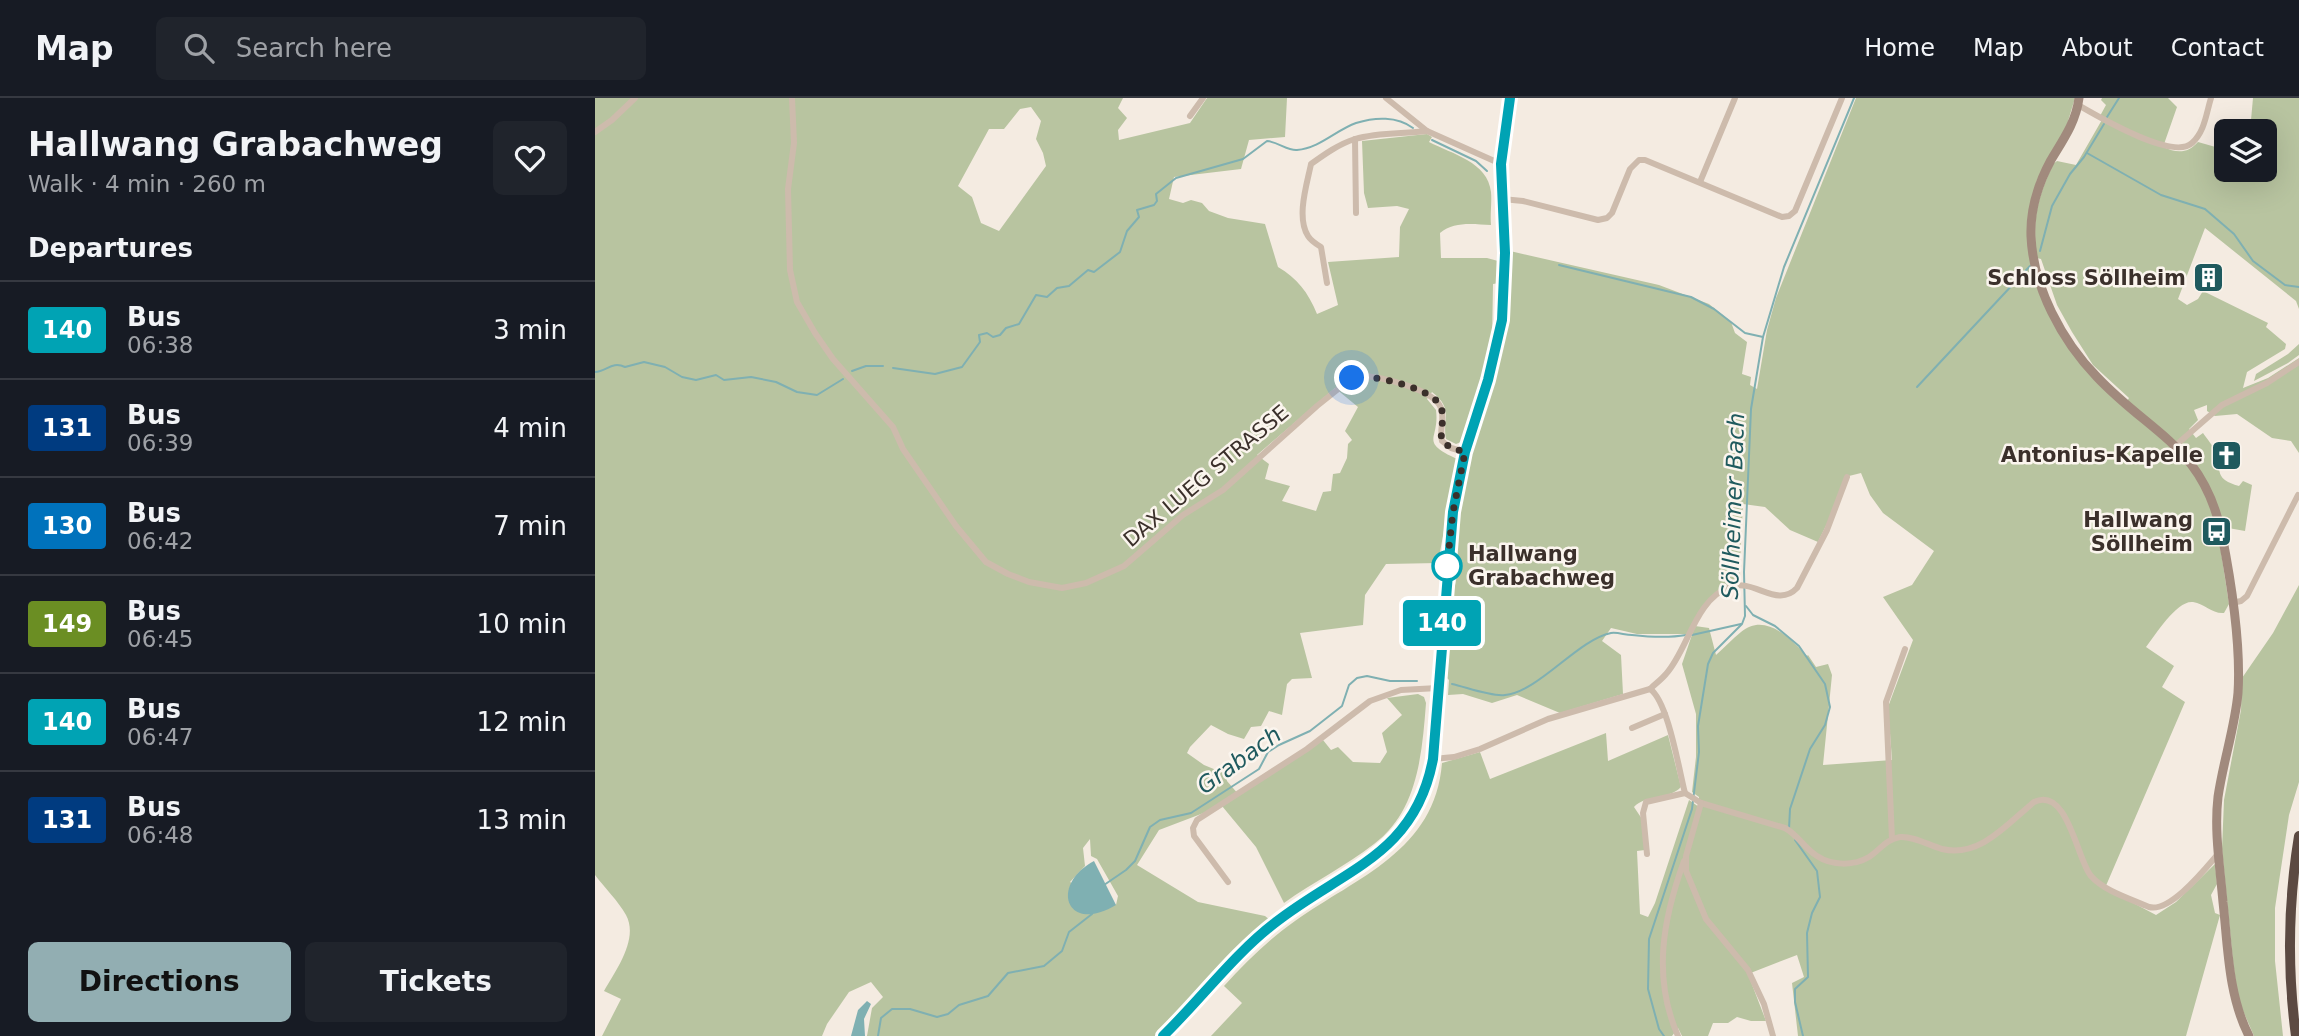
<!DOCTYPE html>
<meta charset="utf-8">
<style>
:root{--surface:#171b24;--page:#20242c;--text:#f1f3f6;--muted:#9ea1a6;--line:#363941;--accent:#92aeb2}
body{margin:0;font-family:"DejaVu Sans",sans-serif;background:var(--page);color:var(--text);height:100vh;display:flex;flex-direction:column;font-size:26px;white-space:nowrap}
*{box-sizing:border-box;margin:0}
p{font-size:23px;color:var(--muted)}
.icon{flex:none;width:38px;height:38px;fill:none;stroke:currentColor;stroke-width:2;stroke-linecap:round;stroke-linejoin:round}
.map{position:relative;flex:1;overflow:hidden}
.details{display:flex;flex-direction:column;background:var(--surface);width:595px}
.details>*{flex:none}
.badge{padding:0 14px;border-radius:5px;font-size:24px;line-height:46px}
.fabs{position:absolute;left:1619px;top:21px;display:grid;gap:14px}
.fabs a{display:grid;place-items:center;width:63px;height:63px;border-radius:10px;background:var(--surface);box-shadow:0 7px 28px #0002;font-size:35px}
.you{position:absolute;width:35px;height:35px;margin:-18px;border:5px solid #fff;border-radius:50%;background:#1a73e8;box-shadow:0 0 0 10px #1a73e833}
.map>.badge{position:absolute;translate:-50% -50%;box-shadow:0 0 0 4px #fff}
h2{padding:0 28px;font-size:26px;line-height:63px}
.round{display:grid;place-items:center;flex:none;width:74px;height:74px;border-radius:10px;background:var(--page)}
.head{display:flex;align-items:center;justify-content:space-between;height:119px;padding:0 28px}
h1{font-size:33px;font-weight:700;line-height:52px}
.action{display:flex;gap:14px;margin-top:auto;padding:14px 28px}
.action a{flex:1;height:80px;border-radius:10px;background:var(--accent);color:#111;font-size:28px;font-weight:700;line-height:80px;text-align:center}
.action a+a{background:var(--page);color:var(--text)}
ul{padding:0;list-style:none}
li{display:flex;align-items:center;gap:21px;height:98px;padding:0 28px;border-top:2px solid var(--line)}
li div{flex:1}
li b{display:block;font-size:26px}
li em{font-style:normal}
li .badge{min-width:77px;font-weight:700;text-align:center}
header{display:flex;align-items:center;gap:42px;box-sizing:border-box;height:98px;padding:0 35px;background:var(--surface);border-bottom:2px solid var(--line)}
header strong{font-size:33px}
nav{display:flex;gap:38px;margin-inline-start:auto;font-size:24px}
.search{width:490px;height:63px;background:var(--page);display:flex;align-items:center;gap:18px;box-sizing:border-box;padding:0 24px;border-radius:10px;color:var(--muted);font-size:26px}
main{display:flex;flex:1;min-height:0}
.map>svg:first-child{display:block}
.green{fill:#b8c4a0;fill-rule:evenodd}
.water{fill:#7fb0b2}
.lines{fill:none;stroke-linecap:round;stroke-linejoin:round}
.stream{stroke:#7fb0b2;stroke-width:2}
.street{stroke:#cdbbac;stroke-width:6}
.secondary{stroke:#a18a7d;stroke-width:9}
.primary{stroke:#7d675c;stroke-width:10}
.highway{stroke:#5c4a42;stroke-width:10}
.line-casing{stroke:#fff;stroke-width:16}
.line{stroke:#00a3b4;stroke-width:10}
.walk{stroke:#3b302b;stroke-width:7;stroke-dasharray:0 12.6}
.stop-dot{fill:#fff;stroke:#00a3b4;stroke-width:3.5}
.labels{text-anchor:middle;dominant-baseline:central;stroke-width:5;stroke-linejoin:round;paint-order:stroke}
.poi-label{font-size:21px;font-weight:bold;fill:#3b302b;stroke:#fbf5ee;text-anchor:end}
.street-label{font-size:21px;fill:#3b302b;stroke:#fbf5ee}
.stop-label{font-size:21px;font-weight:bold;fill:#3b302b;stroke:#fbf5ee;text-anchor:start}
.water-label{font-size:23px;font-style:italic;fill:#1f5a5e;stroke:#fbf5ee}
</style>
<header>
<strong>Map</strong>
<div class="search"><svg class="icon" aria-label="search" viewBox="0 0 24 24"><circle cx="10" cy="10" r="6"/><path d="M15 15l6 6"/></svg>Search here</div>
<nav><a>Home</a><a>Map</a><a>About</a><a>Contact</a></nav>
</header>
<main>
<section class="details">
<div class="head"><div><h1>Hallwang Grabachweg</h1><p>Walk · 4 min · 260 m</p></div><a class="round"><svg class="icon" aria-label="heart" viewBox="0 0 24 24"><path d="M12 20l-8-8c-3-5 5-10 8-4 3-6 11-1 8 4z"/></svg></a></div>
<h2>Departures</h2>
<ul>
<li><span class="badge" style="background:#00a3b4;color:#fff">140</span><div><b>Bus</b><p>06:38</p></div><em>3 min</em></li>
<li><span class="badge" style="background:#003b80;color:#fff">131</span><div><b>Bus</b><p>06:39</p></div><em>4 min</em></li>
<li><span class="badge" style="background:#0072bc;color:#fff">130</span><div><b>Bus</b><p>06:42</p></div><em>7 min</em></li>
<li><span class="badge" style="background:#6b8e23;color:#fff">149</span><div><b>Bus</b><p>06:45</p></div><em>10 min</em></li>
<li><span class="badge" style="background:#00a3b4;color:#fff">140</span><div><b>Bus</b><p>06:47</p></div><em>12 min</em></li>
<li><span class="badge" style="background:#003b80;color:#fff">131</span><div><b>Bus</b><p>06:48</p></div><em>13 min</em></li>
</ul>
<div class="action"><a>Directions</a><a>Tickets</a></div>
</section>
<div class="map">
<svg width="1704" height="938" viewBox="0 0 1704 938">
<rect width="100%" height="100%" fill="#f4ebe1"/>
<!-- green -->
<g class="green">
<path d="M0,0H528L523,10L532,20L523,32L524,42L595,25L612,0H692L690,39L654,42L646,71L579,79L574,101L588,105L596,102L607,105L614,113L633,120L670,126L683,169C702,180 713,194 722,216L743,207L733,164L804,159L805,129L814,111L802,108L773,110L769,95L767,43L832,36L837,39L834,44C857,56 893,64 896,94C897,104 895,116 896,127C878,126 859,123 845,135L846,160H892L903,163L904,185L898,186L897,244L893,262L866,344L861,346L851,341C847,320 859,311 837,294L832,301L841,312C845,342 823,343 862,361L843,465L791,466L770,497L768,527L705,535L717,580L697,581L692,586L687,617L674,613L666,628L656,629L649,641L633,636L616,627L595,649L592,655L609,667L631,676L632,683L644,697L728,642L736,652L743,649L758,664L785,665L792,654L787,635L807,617L792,600L823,596L829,599L831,605C827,656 823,713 779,746C751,768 718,784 689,805L661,749L627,708L564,732L542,767L603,804L670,818L675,822L651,843L560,938H272L277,910L288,899L276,884L254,894L232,926L227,938H7L26,901L9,893C21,872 44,841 31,817C23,803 10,790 0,777ZM436,9L446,23L441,41L448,55L451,68L404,133L386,125L377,99L363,88L394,31H409L425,11ZM740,290L763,309L750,333L757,342L753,346L752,360L745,375L738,376L736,393L728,394L721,413L687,403L695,388L670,381L674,366L662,357ZM495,741L496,758L502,761L523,798L521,807L475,784L490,768L488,750Z"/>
<path d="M1261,0H1480L1470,33L1442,82L1433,116L1453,213L1529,308L1534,300L1498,267L1477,234L1462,207L1446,161L1442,160C1437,120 1442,102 1458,66L1462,63L1481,67L1508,20L1505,18L1511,7L1506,2L1507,0H1573L1582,9L1568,49C1582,55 1592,56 1603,44L1631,52V72H1670V33H1655L1658,0H1704V211L1701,203L1610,130L1583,201L1592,207L1603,201L1608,193L1673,225L1671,229L1691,246L1690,251L1652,274L1648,290L1673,280L1704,260V355L1696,343L1677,340L1642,316L1620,318L1612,313V307L1599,312L1603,322L1594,331L1601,340L1608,335C1612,341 1618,347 1620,354C1627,374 1619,381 1644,388L1648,383L1657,387L1650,433L1622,428L1634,506L1629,515C1617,516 1610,506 1598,504C1582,502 1561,536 1551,549L1579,568L1567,589L1590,604L1510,790L1561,817L1581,804L1620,766L1622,786L1616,797L1620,815L1625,817L1591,938H1203L1197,885L1209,879L1202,857L1153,876L1171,923H1156L1142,919L1133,925H1118L1113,938H1087L1083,930L1077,938H616L647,905L629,888C651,864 673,842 700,823C762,779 840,753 847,665L885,654L895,681L1011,635L1013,663L1073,637L1086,689C1074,702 1051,696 1039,709L1047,721L1050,752L1042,753L1045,816L1053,819L1060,805L1094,702L1104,709V699L1097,694L1101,659V616L1087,566L1100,528L1114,530L1121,557C1130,549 1137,541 1146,534C1170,514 1195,540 1212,558L1213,557L1221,569L1233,566L1237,577L1228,667L1297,662L1293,609L1318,542L1288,499L1317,487L1339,453L1288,415L1275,397L1266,375L1250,379L1242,405L1223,444L1195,432L1170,409L1148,406L1144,485L1117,499L1092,536H1042L1016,530L1007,543L1026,557L1028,596L965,615L922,597L897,605L868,596L853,597L854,582L852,580L859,492L864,468L859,442L861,417L874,353L905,255L913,203L915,153L1064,187L1114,206L1136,224L1140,235L1152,244L1147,276L1156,279L1155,287L1162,291L1172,232L1181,200Z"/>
<polygon points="1704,246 1704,257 1693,265 1659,283 1661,276 1693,256"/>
<polygon points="1704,487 1704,684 1694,717 1680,810 1680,863 1688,938 1659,938 1643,901 1638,863 1627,751 1629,702 1646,612 1647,580 1678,535"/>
</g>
<!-- water -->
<g class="water">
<path d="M499,763L521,807C471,837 454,787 499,763Z"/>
<polygon points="272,903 276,906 269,921 270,938 256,938 263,912"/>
</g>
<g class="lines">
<!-- stream -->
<g class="stream">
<polyline points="1512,19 1524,0"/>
<polyline points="837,42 881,63 892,73"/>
<polyline points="1492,55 1566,97 1610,111 1639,136 1658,163 1690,187 1704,189"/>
<polyline points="1445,153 1457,108 1475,76 1489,59 1509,26"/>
<polyline points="964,167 1096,199 1119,211 1150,235 1168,239"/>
<path d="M298,270L340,276L367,269L385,244L384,237L392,235L398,239L405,237L411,230L424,226L441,197L452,199L462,190L474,188L493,172L499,174L525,154L532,133L544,119L542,112L559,107L562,103L561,96L581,80L648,61L672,43C683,44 693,53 702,52C725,50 741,32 761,25C780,19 802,18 818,30"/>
<polyline points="257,273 271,268 288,268"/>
<path d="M0,274C12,273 17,263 30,269L49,264L70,269L87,279L101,282L121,277L129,282L156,279L181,284L202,294L222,297L248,281"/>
<polyline points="1322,289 1435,168"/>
<polyline points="1151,508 1158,517 1180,528 1204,548 1230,586 1235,609 1230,627 1215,651 1195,711 1194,731"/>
<polyline points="1097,537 1146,526"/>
<path d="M857,586C871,589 896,599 910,597C945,593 982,542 1016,535C1023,534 1030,537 1037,537C1055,539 1074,540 1091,537"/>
<polyline points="1200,742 1222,773 1225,799 1217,815 1212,835 1213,879 1200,891 1200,904 1208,938"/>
<polyline points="509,787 531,772 540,763 555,729 565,722 596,715 664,671 673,654 684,647 715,633 747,608 754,587 762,580 772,578 795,583 822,583"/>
<polyline points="283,938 286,920 297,911 315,911 342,919 353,916 364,907 393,898 413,875 449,868 467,853 474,834 497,816"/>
<polyline points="1069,938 1064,931 1053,891 1054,841 1097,711 1104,654 1103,628 1113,566 1118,555 1147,526 1150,518 1149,474 1156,311 1168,239 1189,169 1259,0"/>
</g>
<!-- street -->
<g class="street">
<path d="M197,0L199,45L193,91L195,172L202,204L220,235L238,261L298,329L308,351L361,428L391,464L413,476L434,484L467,490L491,485L529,468L588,417L628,392L722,308L757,280L765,278C784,278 839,291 846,310C850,321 844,332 847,343L856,350L870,354"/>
<polyline points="791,0 832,33 906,66"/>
<path d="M1483,7C1504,19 1578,63 1597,45C1610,33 1611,16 1616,0"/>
<polyline points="595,18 608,0"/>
<polyline points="0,34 17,22 40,0"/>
<polyline points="760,41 761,115"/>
<polyline points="1105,84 1140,0"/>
<polyline points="907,101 928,103 1003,122 1012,120 1017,115 1035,71 1044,62 1050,62 1187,119 1194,118 1200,113 1247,0"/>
<path d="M732,185L726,149C721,146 716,143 713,138C701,119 712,86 716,66C730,56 744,46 760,41C783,34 808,36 832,33"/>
<polyline points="1581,347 1627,307 1672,285 1704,264"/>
<polyline points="1637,505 1646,503 1652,498 1703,397"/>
<path d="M1055,591C1060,586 1066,582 1071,576C1093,552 1100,501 1135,489C1159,480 1182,511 1202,490L1232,432L1252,379"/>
<polyline points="1037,630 1070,616"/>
<path d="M838,661L859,659L885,651L953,621L1055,591C1073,603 1084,672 1090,695L1106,705L1190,730C1203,737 1210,751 1222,758C1237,768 1259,768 1274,759C1285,752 1291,741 1305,739C1319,738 1333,747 1347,751C1385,760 1412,726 1439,704C1473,688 1482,762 1496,778C1509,793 1536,801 1554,809C1575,815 1610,771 1623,756"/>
<polyline points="1106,705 1091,758 1091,773 1111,821 1153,872 1169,906 1178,938"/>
<polyline points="1297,741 1291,604 1310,551"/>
<polyline points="1052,756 1048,715 1051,704 1090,695"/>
<polyline points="633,784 599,738 598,730 602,722 712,651 775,603 806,592 843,590"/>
<path d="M1083,938C1057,879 1068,821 1089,763"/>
</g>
<!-- secondary -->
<path class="secondary" d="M1484,0C1481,24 1468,42 1456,62C1443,86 1435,110 1436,138C1438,189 1467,243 1502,279C1557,337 1608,348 1627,437C1636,483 1646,547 1643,595C1640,629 1628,664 1623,699C1619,733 1625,769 1628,804C1633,849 1633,897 1654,938"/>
<!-- primary -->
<polyline class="primary" points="568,938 680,824 775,762 796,745 819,717 832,688 838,661 849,501 858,414 870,354 893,282 907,222 910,154 906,66 915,0"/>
<!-- highway -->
<path class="highway" d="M1701,938C1692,871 1693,805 1704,738"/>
</g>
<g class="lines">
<defs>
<path id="line" d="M568,938C606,901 639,856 681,824C749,771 820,757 838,661L858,414L870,354L893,282L907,222L910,155L906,66L915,0"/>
</defs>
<!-- line casing -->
<use href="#line" class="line-casing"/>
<!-- line -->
<use href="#line" class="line"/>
<!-- walk -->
<path class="walk" d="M757,280C775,275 835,290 844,306C852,318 844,330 847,343L856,350L870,354L858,414L852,468"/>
</g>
<!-- icons -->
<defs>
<symbol id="building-square" viewBox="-11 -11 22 22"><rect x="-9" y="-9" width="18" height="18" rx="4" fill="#1f5a5e" stroke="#fbf5ee"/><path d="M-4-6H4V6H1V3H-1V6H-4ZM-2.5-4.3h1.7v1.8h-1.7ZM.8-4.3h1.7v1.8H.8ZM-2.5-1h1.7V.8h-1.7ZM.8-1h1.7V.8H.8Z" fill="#fff"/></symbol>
<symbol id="church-square" viewBox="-11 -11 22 22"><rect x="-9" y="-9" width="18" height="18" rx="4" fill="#1f5a5e" stroke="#fbf5ee"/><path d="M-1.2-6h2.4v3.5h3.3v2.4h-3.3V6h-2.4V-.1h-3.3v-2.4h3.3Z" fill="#fff"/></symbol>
<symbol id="bus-square" viewBox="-11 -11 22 22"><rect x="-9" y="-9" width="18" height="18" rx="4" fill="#1f5a5e" stroke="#fbf5ee"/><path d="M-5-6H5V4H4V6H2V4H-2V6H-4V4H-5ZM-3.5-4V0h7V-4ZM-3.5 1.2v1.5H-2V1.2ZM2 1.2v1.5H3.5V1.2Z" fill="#fff"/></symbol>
</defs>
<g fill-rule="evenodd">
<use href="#building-square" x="1596" y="162" width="35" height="35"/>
<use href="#church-square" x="1614" y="340" width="35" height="35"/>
<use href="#bus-square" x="1604" y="416" width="35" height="35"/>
</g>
<!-- markers -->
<circle class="stop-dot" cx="852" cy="468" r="14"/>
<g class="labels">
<!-- poi labels -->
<g class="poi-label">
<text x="1591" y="180">Schloss Söllheim</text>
<text x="1608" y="357">Antonius-Kapelle</text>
<text x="1598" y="422">Hallwang<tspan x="1598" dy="24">Söllheim</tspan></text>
</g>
<!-- street labels -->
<g class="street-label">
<text transform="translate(611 378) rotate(-40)">DAX LUEG STRASSE</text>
</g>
<!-- stop labels -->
<g class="stop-label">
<text x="873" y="456">Hallwang<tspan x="873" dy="24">Grabachweg</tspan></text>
</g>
<!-- water labels -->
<g class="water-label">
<text transform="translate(1138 408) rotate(-88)">Söllheimer Bach</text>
<text transform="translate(644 662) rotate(-36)">Grabach</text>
</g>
</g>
</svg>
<div class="fabs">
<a><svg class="icon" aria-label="layers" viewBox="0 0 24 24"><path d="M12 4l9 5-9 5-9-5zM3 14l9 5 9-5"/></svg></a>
</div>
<div class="you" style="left:757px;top:280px"></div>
<b class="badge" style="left:847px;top:525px;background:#00a3b4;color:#fff">140</b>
</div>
</main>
